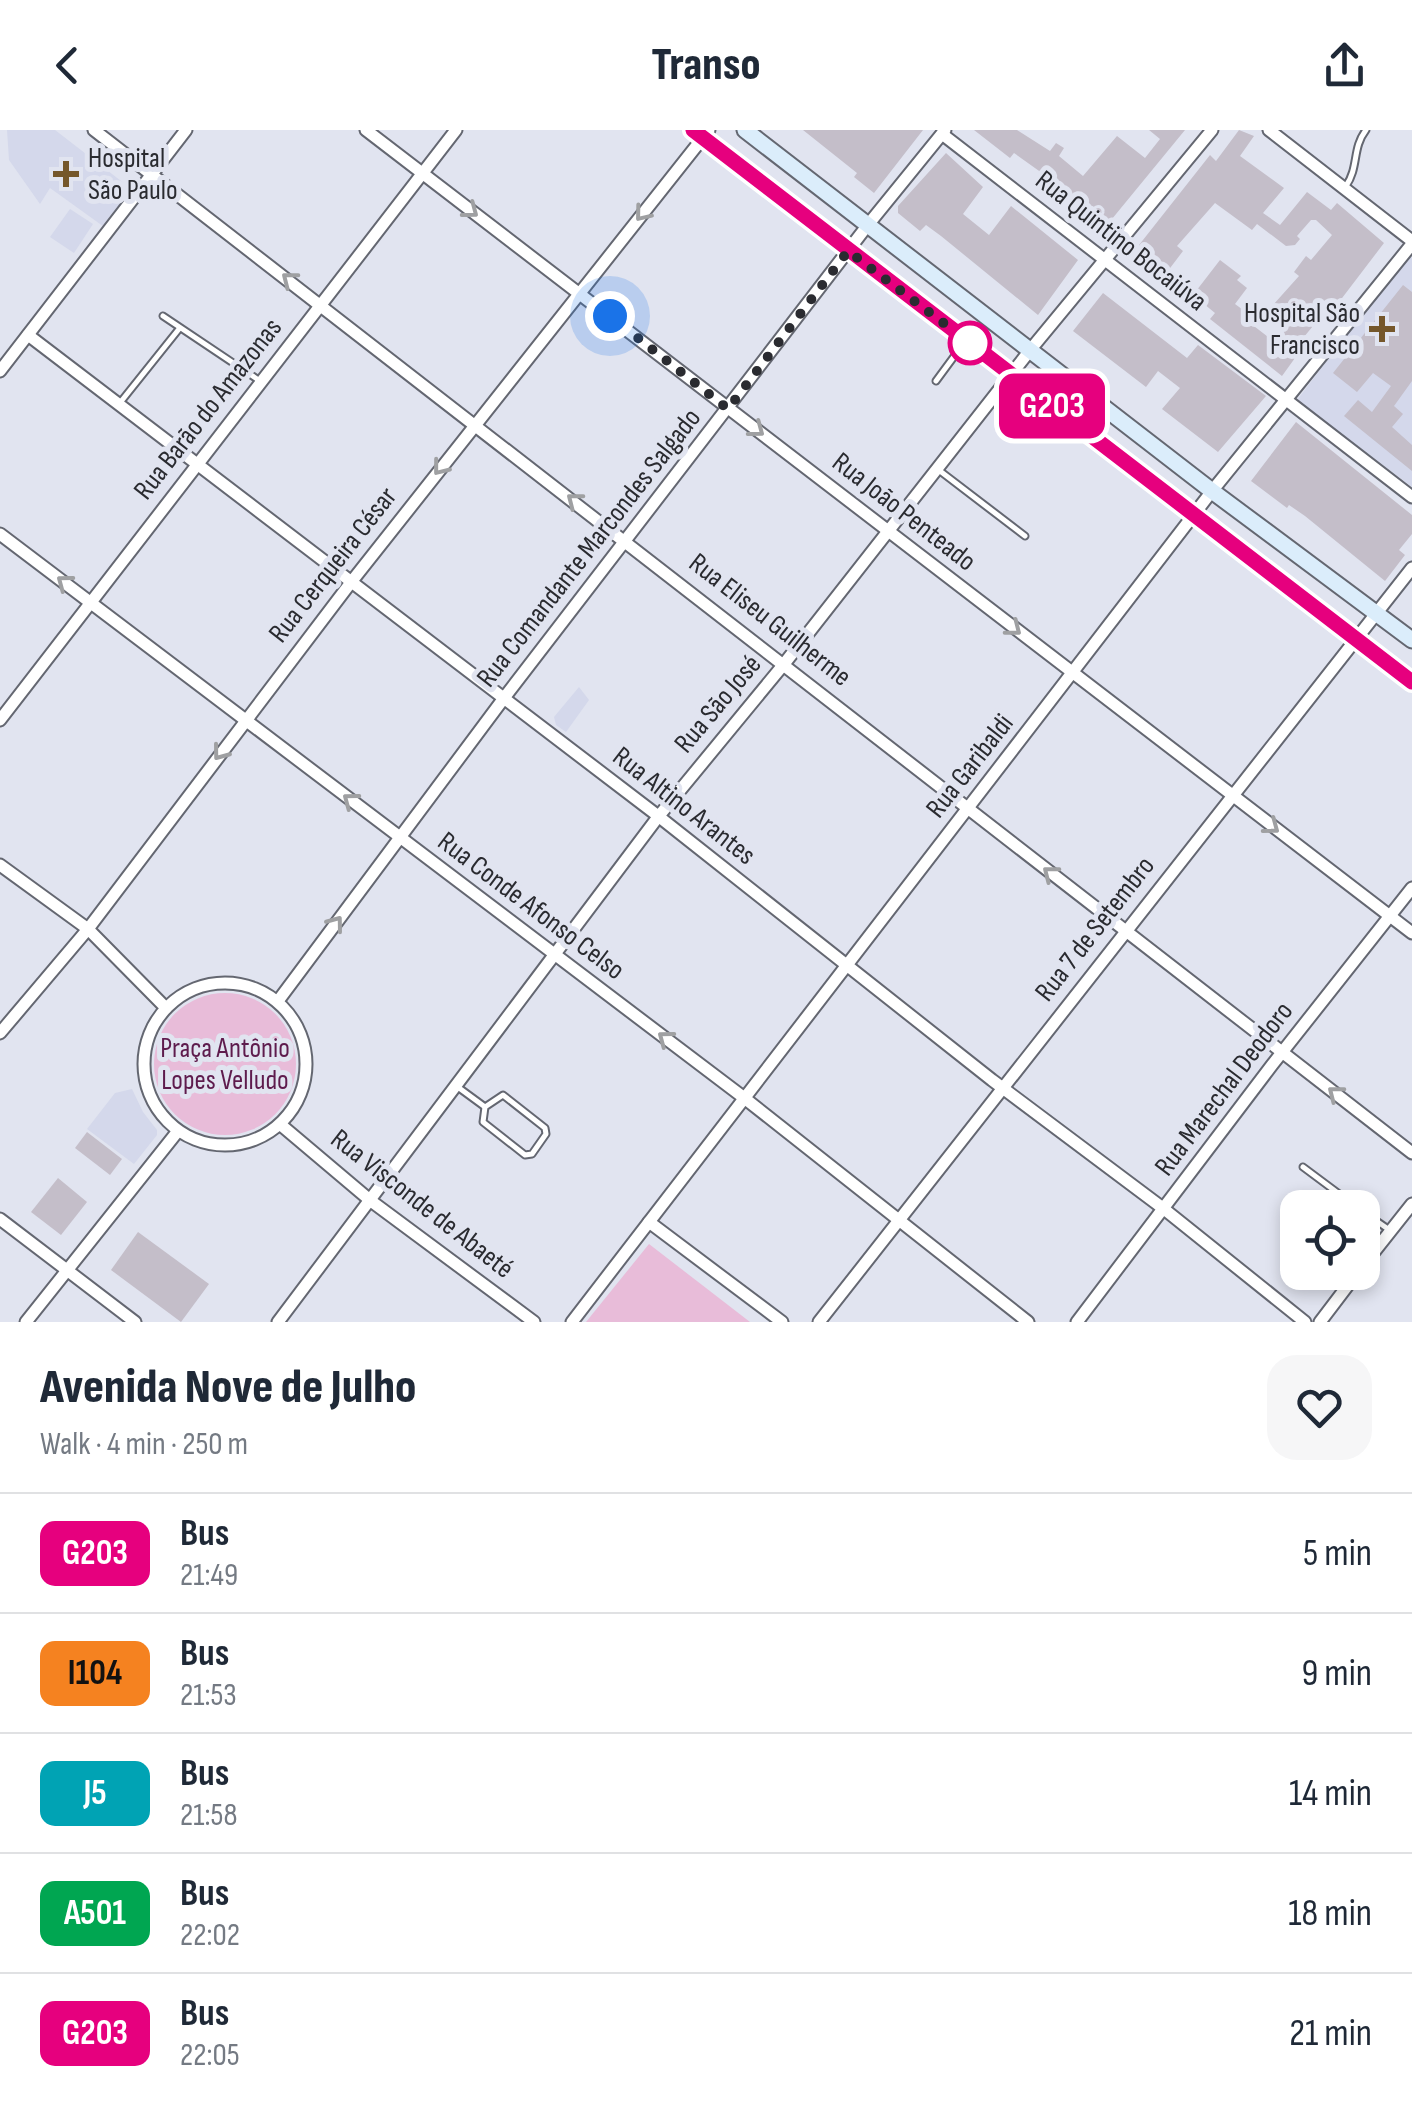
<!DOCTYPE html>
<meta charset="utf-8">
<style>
:root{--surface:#fff;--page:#f6f6f7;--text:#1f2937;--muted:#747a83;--line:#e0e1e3}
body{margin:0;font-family:"Sofia Sans Condensed",sans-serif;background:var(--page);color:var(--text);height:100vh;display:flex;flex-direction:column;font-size:38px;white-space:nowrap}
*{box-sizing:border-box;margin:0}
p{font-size:32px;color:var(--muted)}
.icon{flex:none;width:55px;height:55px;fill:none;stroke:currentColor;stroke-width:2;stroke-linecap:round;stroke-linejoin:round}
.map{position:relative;height:1192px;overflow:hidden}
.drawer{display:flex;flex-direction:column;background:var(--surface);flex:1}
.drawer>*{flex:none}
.badge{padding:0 20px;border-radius:15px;font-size:35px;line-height:65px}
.fabs{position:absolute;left:1280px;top:1060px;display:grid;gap:20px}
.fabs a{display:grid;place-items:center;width:100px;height:100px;border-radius:20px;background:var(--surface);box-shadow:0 5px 15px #0003;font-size:50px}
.you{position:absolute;width:50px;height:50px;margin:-25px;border:8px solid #fff;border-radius:50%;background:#1a73e8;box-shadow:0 0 0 15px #1a73e833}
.map>.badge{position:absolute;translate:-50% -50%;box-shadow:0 0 0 5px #fff}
.round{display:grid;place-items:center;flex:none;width:105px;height:105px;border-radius:30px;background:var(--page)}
.headline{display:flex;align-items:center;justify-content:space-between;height:170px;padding:0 40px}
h1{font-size:48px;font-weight:800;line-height:75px}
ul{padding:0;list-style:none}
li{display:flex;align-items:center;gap:30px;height:120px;padding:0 40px;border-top:2px solid var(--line)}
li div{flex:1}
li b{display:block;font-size:38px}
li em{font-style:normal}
li .badge{min-width:110px;font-weight:700;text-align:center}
header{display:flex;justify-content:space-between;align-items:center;height:130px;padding:0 40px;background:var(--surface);font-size:45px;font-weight:800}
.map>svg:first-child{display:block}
.built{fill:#d4d8eb}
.green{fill:#e8bcd9}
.building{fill:#c4bec9}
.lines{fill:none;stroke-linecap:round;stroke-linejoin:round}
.lane-casing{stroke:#646771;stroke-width:9}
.street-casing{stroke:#646771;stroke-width:15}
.secondary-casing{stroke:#646771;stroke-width:19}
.lane{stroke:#fff;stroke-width:5}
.street{stroke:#fff;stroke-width:11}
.secondary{stroke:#dbedfb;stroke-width:15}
.oneway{stroke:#9fa0a2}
.line-casing{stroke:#fff;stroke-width:22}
.line{stroke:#e6007e;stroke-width:15}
.walk{stroke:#2a2b30;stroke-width:10;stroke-dasharray:0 18}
.poi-dot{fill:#75572b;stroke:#e1e4f0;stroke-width:4}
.stop-dot{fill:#fff;stroke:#e6007e;stroke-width:5}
.labels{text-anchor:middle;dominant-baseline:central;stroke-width:10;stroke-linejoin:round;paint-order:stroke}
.poi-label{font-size:28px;fill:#2a2b30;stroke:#e1e4f0;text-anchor:start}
.street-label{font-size:28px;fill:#2a2b30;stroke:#e1e4f0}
.park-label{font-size:28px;fill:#5e1b4d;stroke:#e1e4f0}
</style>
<header><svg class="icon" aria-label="back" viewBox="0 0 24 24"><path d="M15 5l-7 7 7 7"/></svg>Transo<svg class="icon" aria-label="share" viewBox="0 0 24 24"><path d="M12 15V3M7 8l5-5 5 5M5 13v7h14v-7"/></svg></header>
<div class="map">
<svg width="1412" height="1192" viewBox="0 0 1412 1192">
<rect width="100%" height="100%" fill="#e1e4f0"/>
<!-- built -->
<g class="built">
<polygon points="7,0 55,0 134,61 107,99 50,58 40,74 9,30"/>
<polygon points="70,79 93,94 74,123 50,107"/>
<polygon points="1408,125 1412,128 1412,357 1297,270"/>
<polygon points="579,557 589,570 566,602 556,595 554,587"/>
<polygon points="132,959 143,982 157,1000 157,1005 134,1034 87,999 115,963"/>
</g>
<!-- green -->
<g class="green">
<circle cx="225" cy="934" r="71"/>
<polygon points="649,1114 750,1192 586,1192"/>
</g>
<!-- building -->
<g class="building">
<polygon points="803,0 923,0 874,63 854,47 857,43"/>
<polygon points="974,0 1017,0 1050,21 1056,13 1064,18 1059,26 1083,46 1117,6 1145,28 1160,9 1149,0 1185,0 1098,106 1060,75 1070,63 1014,23 1010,28"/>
<polygon points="1239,0 1254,6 1240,26 1284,58 1263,83 1280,95 1307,62 1331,80 1337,73 1384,113 1336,176 1333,174 1322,185 1299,213 1291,225 1295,228 1282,246 1210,189 1215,183 1193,165 1220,130 1241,146 1237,150 1247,158 1235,174 1254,188 1250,193 1272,210 1290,189 1273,175 1299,146 1294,142 1306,126 1311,130 1332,105 1316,90 1311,90 1297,106 1300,109 1295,115 1286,116 1257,94 1252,100 1215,73 1177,116 1183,121 1161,150 1128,129 1210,25 1216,31"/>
<polygon points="946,23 983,57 963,84 989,105 1011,76 1078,130 1038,185 941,106 926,95 920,101 898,83 898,76"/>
<polygon points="1403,155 1412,162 1412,251 1394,276 1403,284 1392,297 1412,315 1412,341 1344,286 1358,270 1372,282 1391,256 1373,243 1357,262 1333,243"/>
<polygon points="1103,163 1187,228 1198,215 1266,266 1218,322 1162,279 1180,258 1158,241 1146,257 1073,201"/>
<polygon points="1296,292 1412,385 1412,404 1399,420 1405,425 1385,451 1305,386 1289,375 1287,378 1251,351"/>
<polygon points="87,1002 122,1029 110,1045 75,1018"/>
<polygon points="58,1048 87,1072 61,1105 31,1082"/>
<polygon points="138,1102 209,1154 181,1192 111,1140"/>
</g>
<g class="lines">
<defs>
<g id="lane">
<path d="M1346,56C1359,37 1352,18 1366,0"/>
<polyline points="163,186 260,251"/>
<polyline points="936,251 964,213"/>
<polyline points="119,274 179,199"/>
<polyline points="940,341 1025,406"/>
<polyline points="1111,787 1144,740"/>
<polyline points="455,955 485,977"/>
<polygon points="503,965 545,998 546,1004 532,1024 525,1025 483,992 485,977"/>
<polyline points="1303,1037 1358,1078"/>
<polyline points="1362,1081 1388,1099"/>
</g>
<g id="street">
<polyline points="94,0 1412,1023"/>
<polyline points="366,0 1412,803"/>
<polyline points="1269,0 1412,111"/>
<polyline points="942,4 1412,367"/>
<polyline points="28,205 653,682 992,950 1164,1079 1305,1192"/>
<polyline points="0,241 186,0"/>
<polyline points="0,404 743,967 1028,1192"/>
<polyline points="0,590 456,0"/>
<polyline points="0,735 88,799 166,878"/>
<circle cx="225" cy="934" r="81"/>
<polyline points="278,871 504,568 867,96 945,0"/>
<polyline points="0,903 88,799 352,451 709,0"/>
<polyline points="281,995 371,1071 534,1192"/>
<polyline points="0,1089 135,1192"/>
<polyline points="649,1092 782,1192"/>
<polyline points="1362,1137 1412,1074"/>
<polyline points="26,1192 178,1001"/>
<polyline points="278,1192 658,687 784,534 1031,219 1212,0"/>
<polyline points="572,1192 1212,361 1412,114"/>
<polyline points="819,1192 1412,438"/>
<polyline points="1077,1192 1272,935 1412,758"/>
<polyline points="1320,1192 1358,1142"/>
</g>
<g id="secondary">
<polyline points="693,0 1412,552"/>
<polyline points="745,0 1212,361 1412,510"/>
</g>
</defs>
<!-- lane casing -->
<use href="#lane" class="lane-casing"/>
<!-- street casing -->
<use href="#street" class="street-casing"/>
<!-- secondary casing -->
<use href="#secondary" class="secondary-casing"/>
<!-- lane -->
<use href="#lane" class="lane"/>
<!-- street -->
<use href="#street" class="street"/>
<!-- secondary -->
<use href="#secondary" class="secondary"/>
</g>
<!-- one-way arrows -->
<defs><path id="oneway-chevron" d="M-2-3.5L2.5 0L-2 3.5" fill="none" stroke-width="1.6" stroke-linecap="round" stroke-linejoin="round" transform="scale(2.5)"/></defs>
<g class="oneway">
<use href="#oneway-chevron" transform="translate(471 81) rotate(37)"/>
<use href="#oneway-chevron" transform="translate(642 84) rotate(129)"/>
<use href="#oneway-chevron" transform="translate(289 149) rotate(-142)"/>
<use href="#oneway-chevron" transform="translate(757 300) rotate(37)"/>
<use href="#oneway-chevron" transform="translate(440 338) rotate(128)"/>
<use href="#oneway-chevron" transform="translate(574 370) rotate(-142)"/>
<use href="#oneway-chevron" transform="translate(64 452) rotate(-143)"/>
<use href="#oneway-chevron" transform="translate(1014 499) rotate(38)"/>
<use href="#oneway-chevron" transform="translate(220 623) rotate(127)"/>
<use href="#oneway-chevron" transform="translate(350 670) rotate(-143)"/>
<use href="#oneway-chevron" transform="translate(1272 697) rotate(37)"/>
<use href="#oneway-chevron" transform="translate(1050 743) rotate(-142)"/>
<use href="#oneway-chevron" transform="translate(336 793) rotate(-53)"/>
<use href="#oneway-chevron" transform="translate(665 908) rotate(-143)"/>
<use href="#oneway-chevron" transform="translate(1335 963) rotate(-142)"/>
</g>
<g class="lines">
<defs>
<polyline id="line" points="693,0 1412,552"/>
</defs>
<!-- line casing -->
<use href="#line" class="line-casing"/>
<!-- line -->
<use href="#line" class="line"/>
<!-- walk -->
<polyline class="walk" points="610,186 728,279 848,121 970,213"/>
</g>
<!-- markers -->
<g class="poi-dot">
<path d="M61 29h10v10h10v10h-10v10h-10v-10h-10v-10h10z"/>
<path d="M1377 184h10v10h10v10h-10v10h-10v-10h-10v-10h10z"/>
</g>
<circle class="stop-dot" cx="970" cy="213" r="20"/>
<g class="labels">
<!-- poi labels -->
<g class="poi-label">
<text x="88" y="28">Hospital<tspan x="88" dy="32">São Paulo</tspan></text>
<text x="1360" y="183" text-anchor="end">Hospital São<tspan x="1360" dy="32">Francisco</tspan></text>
</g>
<!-- street labels -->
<g class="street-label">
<text transform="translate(1121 111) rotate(38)">Rua Quintino Bocaiúva</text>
<text transform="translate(208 279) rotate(-52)">Rua Barão do Amazonas</text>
<text transform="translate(904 382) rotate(38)">Rua João Penteado</text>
<text transform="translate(589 418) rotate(-52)">Rua Comandante Marcondes Salgado</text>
<text transform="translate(333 435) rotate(-52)">Rua Cerqueira César</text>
<text transform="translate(770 490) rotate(38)">Rua Eliseu Guilherme</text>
<text transform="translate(718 574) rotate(-50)">Rua São José</text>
<text transform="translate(970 636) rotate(-52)">Rua Garibaldi</text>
<text transform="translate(684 676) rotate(38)">Rua Altino Arantes</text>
<text transform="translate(531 776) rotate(37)">Rua Conde Afonso Celso</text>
<text transform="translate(1095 799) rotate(-52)">Rua 7 de Setembro</text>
<text transform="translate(1224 959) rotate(-53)">Rua Marechal Deodoro</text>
<text transform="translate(422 1074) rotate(38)">Rua Visconde de Abaeté</text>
</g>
<!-- park labels -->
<g class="park-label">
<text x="225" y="918">Praça Antônio<tspan x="225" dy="32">Lopes Velludo</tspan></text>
</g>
</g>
</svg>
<div class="fabs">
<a><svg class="icon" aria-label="locate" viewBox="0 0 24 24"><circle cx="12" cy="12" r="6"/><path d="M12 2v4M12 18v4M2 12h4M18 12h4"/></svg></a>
</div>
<div class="you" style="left:610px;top:186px"></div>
<b class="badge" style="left:1052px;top:276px;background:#e6007e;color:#fff">G203</b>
</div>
<section class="drawer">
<div class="headline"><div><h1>Avenida Nove de Julho</h1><p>Walk · 4 min · 250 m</p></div><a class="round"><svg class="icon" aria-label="heart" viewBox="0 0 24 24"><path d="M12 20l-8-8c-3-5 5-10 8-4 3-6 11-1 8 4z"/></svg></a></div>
<ul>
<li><span class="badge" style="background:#e6007e;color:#fff">G203</span><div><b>Bus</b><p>21:49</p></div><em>5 min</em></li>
<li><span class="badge" style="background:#f58220;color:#111">I104</span><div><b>Bus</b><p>21:53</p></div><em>9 min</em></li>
<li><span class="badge" style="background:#00a3b4;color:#fff">J5</span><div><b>Bus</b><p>21:58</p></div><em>14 min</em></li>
<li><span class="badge" style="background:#00a651;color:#fff">A501</span><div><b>Bus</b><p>22:02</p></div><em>18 min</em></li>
<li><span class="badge" style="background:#e6007e;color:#fff">G203</span><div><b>Bus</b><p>22:05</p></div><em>21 min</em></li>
</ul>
</section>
